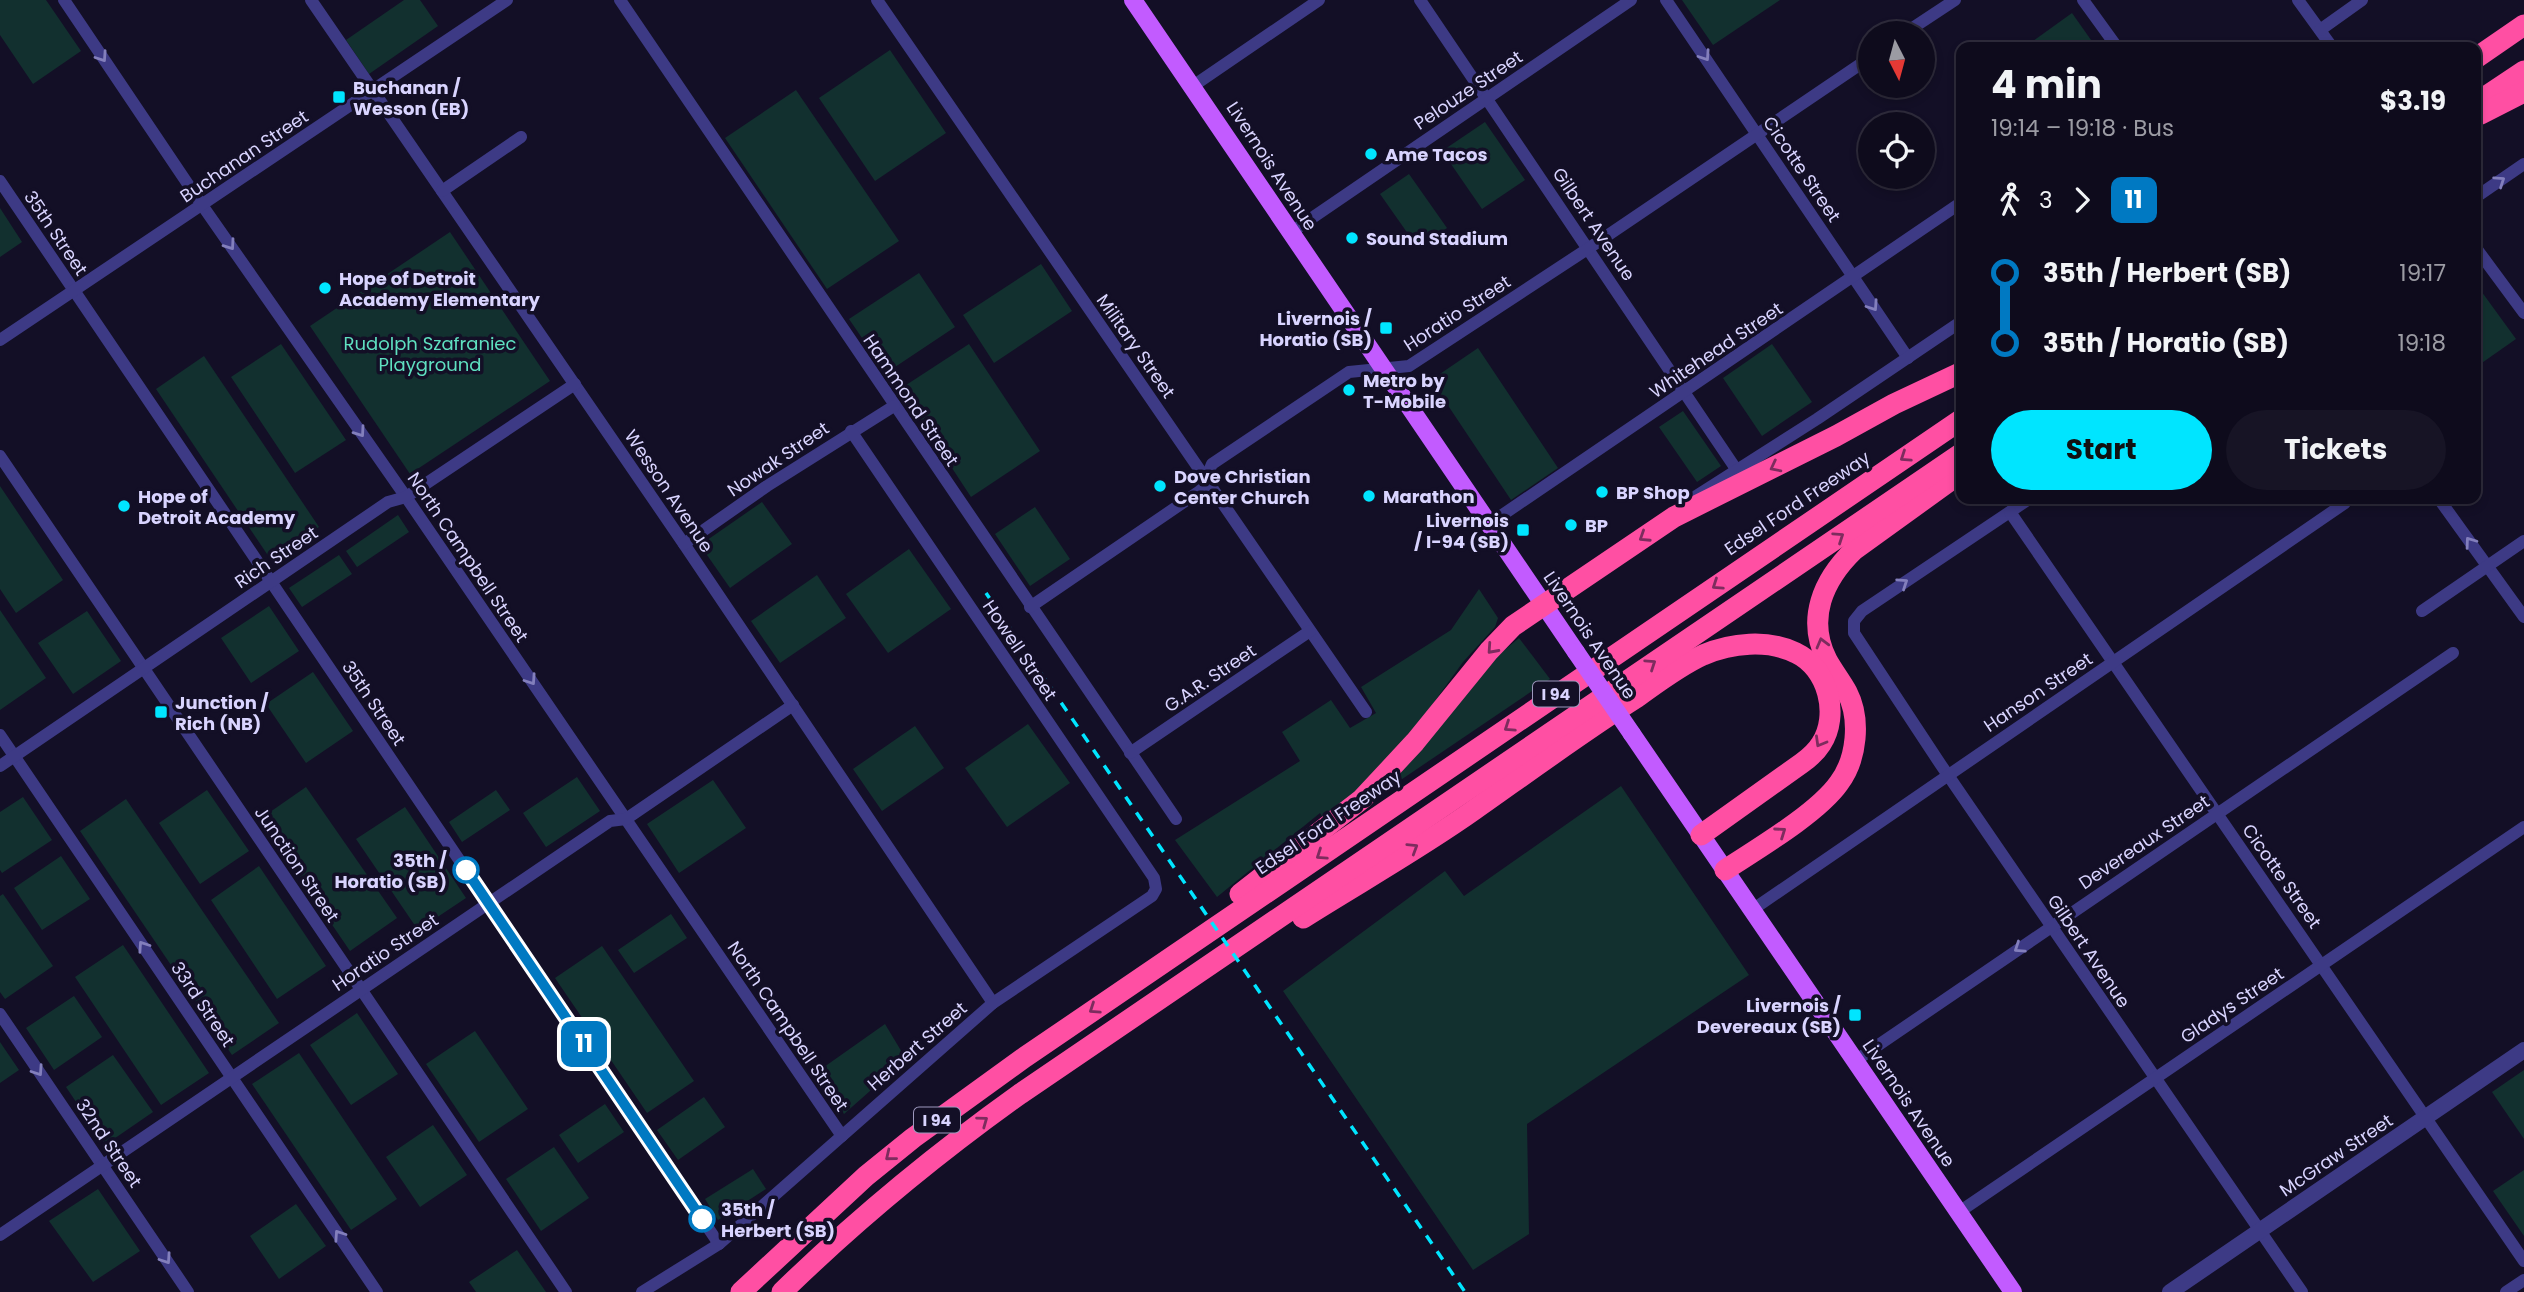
<!DOCTYPE html>
<meta charset="utf-8">
<style>
:root{--surface:#0e0b1c;--page:#171425;--text:#f1f3f6;--muted:#9b9ba3;--line:#2e2b3b;--accent:#00e5ff}
body{margin:0;font-family:Poppins,sans-serif;background:var(--page);color:var(--text);height:100vh;display:flex;flex-direction:column;font-size:26px;white-space:nowrap}
*{box-sizing:border-box;margin:0}
p{font-size:23px;color:var(--muted)}
.icon{flex:none;width:38px;height:38px;fill:none;stroke:currentColor;stroke-width:2;stroke-linecap:round;stroke-linejoin:round}
.map{position:relative;flex:1;overflow:hidden}
.panel{position:absolute;left:1956px;top:42px;width:525px;height:462px;display:flex;flex-direction:column;background:var(--surface);border-radius:14px;box-shadow:0 4px 10px #0003,0 0 0 2px var(--line)}
.panel>*{flex:none}
.badge{padding:0 14px;border-radius:10px;font-size:24px;line-height:46px}
.needle{width:46px;rotate:174deg}
.buttons{position:absolute;left:1858px;top:21px;display:grid;gap:14px}
.buttons a{display:grid;place-items:center;width:77px;height:77px;border-radius:50%;background:var(--surface);box-shadow:0 4px 10px #0003,0 0 0 2px var(--line);font-size:35px}
.map>.badge{position:absolute;translate:-50% -50%;box-shadow:0 0 0 4px #fff}
.legs{display:flex;align-items:center;gap:10px;height:77px;padding:0 35px;font-size:23px}
.legs p{margin-inline-start:auto}
.overview{display:flex;align-items:center;justify-content:space-between;height:119px;padding:0 35px}
h1{font-size:38px;font-weight:700;line-height:52px}
.button{display:flex;gap:14px;margin-top:auto;padding:14px 35px}
.button a{flex:1;height:80px;border-radius:42px;background:var(--accent);color:#111;font-size:28px;font-weight:700;line-height:80px;text-align:center}
.button a+a{background:var(--page);color:var(--text)}
ul{padding:0 35px;list-style:none}
li{display:flex;align-items:center;gap:24px;height:70px;font-size:26px}
li i{display:grid;place-items:center;width:10px;height:100%;margin:0 9px;background:currentColor}
li i::after{content:'';width:18px;height:18px;margin:-9px;border:5px solid;border-radius:50%;background:var(--surface)}
li p{margin-inline-start:auto}
li:first-child i{background:linear-gradient(#0000 50%,currentColor 0)}
li:last-child i{background:linear-gradient(currentColor 50%,#0000 0)}
.map>svg:first-child{display:block}
.green{fill:#12302f}
.lines{fill:none;stroke-linecap:round;stroke-linejoin:round}
.minor{stroke:#3d3a85;stroke-width:12}
.tertiary{stroke:#3d3a85;stroke-width:16}
.primary{stroke:#c25bff;stroke-width:18}
.motorway{stroke:#ff4fa3;stroke-width:21}
.rail{stroke:#00e5ff;stroke-width:3.5;stroke-dasharray:10 9;stroke-linecap:butt}
.primary-bridge{stroke:#c25bff;stroke-width:18}
.oneway{stroke:#837fbc}
.oneway2{stroke:#7d2c5e}
.line-1-casing{stroke:#fff;stroke-width:16}
.line-1{stroke:#0079c2;stroke-width:10}
.poi-dot{fill:#00e5ff;stroke:#130f26;stroke-width:2.5}
.stop-1-dot{fill:#fff;stroke:#0079c2;stroke-width:3.5}
.labels{text-anchor:middle;dominant-baseline:central;stroke-width:7;stroke-linejoin:round;paint-order:stroke}
.shield{fill:#130f26;stroke:#9e99be;stroke-width:2}
.shield-label{font-size:16px;font-weight:bold;fill:#d9d4ff}
.poi-label{font-size:18px;font-weight:bold;fill:#d9d4ff;stroke:#130f26;text-anchor:start}
.street-label{font-size:18px;fill:#d9d4ff;stroke:#130f26}
.park-label{font-size:18px;fill:#5fe0c0;stroke:#130f26}
.stop-label{font-size:18px;font-weight:bold;fill:#d9d4ff;stroke:#130f26;text-anchor:end}
</style>
<div class="map">
<svg width="2524" height="1292" viewBox="0 0 2524 1292">
<rect width="100%" height="100%" fill="#130f26"/>
<!-- green -->
<g class="green">
<polygon points="0,0 46,0 81,51 33,84 0,35"/>
<polygon points="404,0 420,0 438,26 369,74 346,40"/>
<polygon points="1682,0 1780,0 1713,45"/>
<polygon points="2072,13 2096,47 2027,47 2026,46"/>
<polygon points="890,50 946,133 875,181 819,98"/>
<polygon points="796,90 899,241 827,289 725,138"/>
<polygon points="1485,122 1525,180 1482,209 1442,151"/>
<polygon points="1409,174 1447,228 1418,248 1380,194"/>
<polygon points="0,208 22,242 0,257"/>
<polygon points="450,232 550,381 410,474 310,326"/>
<polygon points="1041,264 1072,311 994,363 963,315"/>
<polygon points="919,273 955,327 886,373 849,319"/>
<polygon points="2476,284 2516,339 2476,367"/>
<polygon points="281,344 346,440 295,473 231,377"/>
<polygon points="969,344 1040,451 971,497 900,389"/>
<polygon points="1772,344 1812,402 1762,436 1723,378"/>
<polygon points="1478,348 1558,468 1511,500 1431,380"/>
<polygon points="204,356 319,527 271,560 156,389"/>
<polygon points="1683,411 1721,466 1697,482 1659,427"/>
<polygon points="0,486 63,580 16,613 0,589"/>
<polygon points="762,502 792,544 730,588 700,545"/>
<polygon points="1035,507 1070,559 1030,586 995,534"/>
<polygon points="398,515 409,532 357,567 346,551"/>
<polygon points="909,549 951,609 888,653 846,594"/>
<polygon points="339,555 352,574 302,607 289,588"/>
<polygon points="817,575 846,618 780,663 751,621"/>
<polygon points="1479,589 1498,618 1495,627 1463,662 1419,723 1363,786 1323,818 1320,813 1217,897 1175,840 1300,761 1282,732 1331,700 1350,728 1376,713 1361,687 1451,630"/>
<polygon points="269,606 299,651 251,683 221,638"/>
<polygon points="0,610 46,678 0,710"/>
<polygon points="87,611 121,661 73,694 38,643"/>
<polygon points="1519,638 1550,679 1383,792 1501,653"/>
<polygon points="313,672 353,731 306,763 266,704"/>
<polygon points="1028,724 1070,783 1007,827 965,768"/>
<polygon points="915,726 944,768 882,811 853,769"/>
<polygon points="577,777 600,811 546,847 523,813"/>
<polygon points="713,780 746,828 679,873 647,824"/>
<polygon points="1621,786 1749,975 1527,1124 1529,1234 1473,1270 1283,991 1445,871 1464,896"/>
<polygon points="306,787 397,918 350,951 260,819"/>
<polygon points="207,790 249,851 200,884 159,823"/>
<polygon points="496,790 510,810 462,842 449,822"/>
<polygon points="23,797 52,840 2,873 0,870 0,812"/>
<polygon points="126,799 279,1023 232,1055 80,831"/>
<polygon points="405,807 466,898 418,930 356,839"/>
<polygon points="61,856 90,899 42,930 14,888"/>
<polygon points="259,866 326,966 277,999 211,900"/>
<polygon points="3,894 53,966 5,999 0,992 0,896"/>
<polygon points="671,914 687,938 634,973 618,950"/>
<polygon points="123,945 209,1073 161,1105 75,977"/>
<polygon points="602,946 694,1081 647,1113 555,978"/>
<polygon points="74,996 102,1037 54,1070 26,1028"/>
<polygon points="357,1013 398,1074 351,1105 310,1045"/>
<polygon points="885,1024 906,1059 844,1114 817,1072"/>
<polygon points="475,1031 528,1109 479,1142 426,1064"/>
<polygon points="0,1042 19,1070 0,1083"/>
<polygon points="299,1053 397,1199 351,1230 252,1084"/>
<polygon points="113,1055 153,1112 105,1145 66,1087"/>
<polygon points="2524,1070 2524,1139 2492,1092"/>
<polygon points="704,1097 725,1127 678,1160 657,1130"/>
<polygon points="605,1104 624,1132 578,1163 559,1135"/>
<polygon points="433,1125 467,1175 420,1207 386,1157"/>
<polygon points="554,1147 589,1198 541,1231 506,1179"/>
<polygon points="753,1169 766,1189 718,1220 705,1199"/>
<polygon points="2524,1170 2524,1236 2493,1191"/>
<polygon points="98,1189 140,1251 93,1282 49,1221"/>
<polygon points="296,1204 326,1246 279,1279 250,1236"/>
<polygon points="517,1250 546,1292 476,1292 469,1282"/>
</g>
<g class="lines">
<!-- minor -->
<g class="minor">
<polyline points="64,0 202,205 406,497 842,1136"/>
<polyline points="311,0 684,544 993,1003"/>
<polyline points="620,0 1176,819"/>
<polyline points="877,0 1366,712"/>
<polyline points="1420,0 1736,469"/>
<polyline points="1666,0 1908,358"/>
<polyline points="2083,0 2117,47"/>
<polyline points="2298,0 2332,47"/>
<polyline points="2320,30 2362,0"/>
<polyline points="1905,33 1955,0"/>
<polyline points="1193,86 1319,0"/>
<polyline points="0,181 719,1244"/>
<polyline points="442,191 521,137"/>
<polyline points="2476,197 2524,164"/>
<polyline points="1290,233 1631,0"/>
<polyline points="2476,248 2524,313"/>
<polyline points="0,340 507,0"/>
<polyline points="0,456 566,1292"/>
<polyline points="1693,498 1817,419 1962,321"/>
<polyline points="2029,499 1862,611 1854,621 1854,633 1941,765 2302,1292"/>
<polyline points="2439,499 2524,617"/>
<polyline points="2010,512 2524,1261"/>
<polyline points="1489,524 1962,202"/>
<polyline points="684,544 767,486 894,406"/>
<polyline points="1030,607 1197,493 1201,490 1212,464 1349,372 1409,366 1589,248 1871,57"/>
<polyline points="2422,611 2524,541"/>
<polyline points="0,735 377,1292"/>
<polyline points="1130,753 1310,631"/>
<polyline points="0,766 388,502 406,497 575,384"/>
<polyline points="1752,910 2345,503"/>
<polyline points="0,1014 188,1292"/>
<polyline points="1855,1061 2453,653"/>
<polyline points="1959,1212 2524,827"/>
<polyline points="0,1235 610,821 626,819 793,705"/>
<polyline points="642,1292 719,1244 993,1003 1152,896 1156,889 1154,878 851,431"/>
<polyline points="2506,1292 2524,1280"/>
</g>
<!-- tertiary -->
<polyline class="tertiary" points="2170,1292 2524,1050"/>
<!-- primary -->
<g class="primary">
<polyline points="1133,0 1576,652"/>
<polyline points="1632,734 2013,1292"/>
</g>
<!-- motorway -->
<g class="motorway">
<polyline points="2476,58 2524,25"/>
<polyline points="2476,103 2524,71"/>
<polyline points="2481,114 2524,92"/>
<path d="M1725,870C1757,849 1818,813 1839,783C1857,759 1861,719 1847,692C1841,681 1833,671 1827,660C1806,619 1823,580 1854,550L1962,472"/>
<polyline points="1240,894 1362,799 1415,742 1489,651 1513,626 1674,517 1836,436 1894,404 1962,372"/>
<path d="M1303,918C1360,882 1419,849 1474,810C1528,772 1581,733 1636,698C1657,683 1679,666 1703,655C1731,643 1768,639 1796,653C1828,668 1840,715 1821,744C1816,752 1809,758 1802,763L1701,835"/>
<polyline points="741,1292 866,1176 913,1138 1025,1057 1962,419"/>
<path d="M782,1292C856,1220 936,1154 1020,1094L1962,453"/>
</g>
<!-- rail -->
<polyline class="rail" points="986,593 1465,1292"/>
<!-- primary-bridge -->
<polyline class="primary-bridge" points="1576,652 1632,734"/>
</g>
<!-- one-way arrows -->
<defs><path id="oneway-chevron" d="M-2-3.5L2.5 0L-2 3.5" fill="none" stroke-width="1.6" stroke-linecap="round" stroke-linejoin="round" transform="scale(1.75)"/></defs>
<g class="oneway">
<use href="#oneway-chevron" transform="translate(1705 56) rotate(56)"/>
<use href="#oneway-chevron" transform="translate(102 57) rotate(56)"/>
<use href="#oneway-chevron" transform="translate(2500 181) rotate(-34)"/>
<use href="#oneway-chevron" transform="translate(230 245) rotate(55)"/>
<use href="#oneway-chevron" transform="translate(1873 306) rotate(56)"/>
<use href="#oneway-chevron" transform="translate(360 432) rotate(55)"/>
<use href="#oneway-chevron" transform="translate(2470 542) rotate(-126)"/>
<use href="#oneway-chevron" transform="translate(1903 583) rotate(-34)"/>
<use href="#oneway-chevron" transform="translate(531 680) rotate(56)"/>
<use href="#oneway-chevron" transform="translate(143 946) rotate(-124)"/>
<use href="#oneway-chevron" transform="translate(2019 948) rotate(146)"/>
<use href="#oneway-chevron" transform="translate(38 1071) rotate(56)"/>
<use href="#oneway-chevron" transform="translate(339 1235) rotate(-124)"/>
<use href="#oneway-chevron" transform="translate(166 1259) rotate(56)"/>
</g>
<g class="oneway2">
<use href="#oneway-chevron" transform="translate(1905 457) rotate(146)"/>
<use href="#oneway-chevron" transform="translate(1775 467) rotate(153)"/>
<use href="#oneway-chevron" transform="translate(1644 537) rotate(147)"/>
<use href="#oneway-chevron" transform="translate(1839 537) rotate(-34)"/>
<use href="#oneway-chevron" transform="translate(1717 585) rotate(146)"/>
<use href="#oneway-chevron" transform="translate(1822 643) rotate(-105)"/>
<use href="#oneway-chevron" transform="translate(1492 649) rotate(132)"/>
<use href="#oneway-chevron" transform="translate(1651 664) rotate(-34)"/>
<use href="#oneway-chevron" transform="translate(1509 727) rotate(146)"/>
<use href="#oneway-chevron" transform="translate(1820 742) rotate(120)"/>
<use href="#oneway-chevron" transform="translate(1781 832) rotate(-35)"/>
<use href="#oneway-chevron" transform="translate(1413 848) rotate(-32)"/>
<use href="#oneway-chevron" transform="translate(1321 855) rotate(146)"/>
<use href="#oneway-chevron" transform="translate(1094 1009) rotate(146)"/>
<use href="#oneway-chevron" transform="translate(983 1121) rotate(-36)"/>
<use href="#oneway-chevron" transform="translate(890 1156) rotate(141)"/>
</g>
<g class="lines">
<defs>
<polyline id="line-1" points="466,870 702,1219"/>
</defs>
<!-- line-1 casing -->
<use href="#line-1" class="line-1-casing"/>
<!-- line-1 -->
<use href="#line-1" class="line-1"/>
</g>
<!-- markers -->
<g class="poi-dot">
<rect x="332" y="90" width="14" height="14" rx="3.5"/>
<circle cx="1371" cy="154" r="7"/>
<circle cx="1352" cy="238" r="7"/>
<circle cx="325" cy="288" r="7"/>
<rect x="1379" y="321" width="14" height="14" rx="3.5"/>
<circle cx="1349" cy="390" r="7"/>
<circle cx="1160" cy="486" r="7"/>
<circle cx="1602" cy="492" r="7"/>
<circle cx="1369" cy="496" r="7"/>
<circle cx="124" cy="506" r="7"/>
<circle cx="1571" cy="525" r="7"/>
<rect x="1516" y="523" width="14" height="14" rx="3.5"/>
<rect x="154" y="705" width="14" height="14" rx="3.5"/>
<rect x="1848" y="1008" width="14" height="14" rx="3.5"/>
</g>
<g class="stop-1-dot">
<circle cx="466" cy="870" r="12"/>
<circle cx="702" cy="1219" r="12"/>
</g>
<g class="labels">
<!-- shield labels -->
<g class="shield">
<rect x="1533" y="681.5" width="46" height="25" rx="5"/>
<rect x="914" y="1107.5" width="46" height="25" rx="5"/>
</g>
<g class="shield-label">
<text x="1556" y="694">I 94</text>
<text x="937" y="1120">I 94</text>
</g>
<!-- poi labels -->
<g class="poi-label">
<text x="353" y="87">Buchanan /<tspan x="353" dy="21">Wesson (EB)</tspan></text>
<text x="1385" y="154">Ame Tacos</text>
<text x="1366" y="238">Sound Stadium</text>
<text x="339" y="278">Hope of Detroit<tspan x="339" dy="21">Academy Elementary</tspan></text>
<text x="1372" y="318" text-anchor="end">Livernois /<tspan x="1372" dy="21">Horatio (SB)</tspan></text>
<text x="1363" y="380">Metro by<tspan x="1363" dy="21">T-Mobile</tspan></text>
<text x="1174" y="476">Dove Christian<tspan x="1174" dy="21">Center Church</tspan></text>
<text x="1616" y="492">BP Shop</text>
<text x="138" y="496">Hope of<tspan x="138" dy="21">Detroit Academy</tspan></text>
<text x="1383" y="496">Marathon</text>
<text x="1509" y="520" text-anchor="end">Livernois<tspan x="1509" dy="21">/ I-94 (SB)</tspan></text>
<text x="1585" y="525">BP</text>
<text x="175" y="702">Junction /<tspan x="175" dy="21">Rich (NB)</tspan></text>
<text x="1841" y="1005" text-anchor="end">Livernois /<tspan x="1841" dy="21">Devereaux (SB)</tspan></text>
</g>
<!-- street labels -->
<g class="street-label">
<text transform="translate(1468 90) rotate(-34)">Pelouze Street</text>
<text transform="translate(244 156) rotate(-34)">Buchanan Street</text>
<text transform="translate(1272 166) rotate(57)">Livernois Avenue</text>
<text transform="translate(1802 169) rotate(56)">Cicotte Street</text>
<text transform="translate(1594 224) rotate(56)">Gilbert Avenue</text>
<text transform="translate(56 233) rotate(56)">35th Street</text>
<text transform="translate(1457 313) rotate(-33)">Horatio Street</text>
<text transform="translate(1136 346) rotate(55)">Military Street</text>
<text transform="translate(1716 350) rotate(-34)">Whitehead Street</text>
<text transform="translate(911 400) rotate(56)">Hammond Street</text>
<text transform="translate(778 459) rotate(-34)">Nowak Street</text>
<text transform="translate(669 491) rotate(56)">Wesson Avenue</text>
<text transform="translate(1797 503) rotate(-34)">Edsel Ford Freeway</text>
<text transform="translate(276 557) rotate(-34)">Rich Street</text>
<text transform="translate(468 557) rotate(56)">North Campbell Street</text>
<text transform="translate(1590 635) rotate(56)">Livernois Avenue</text>
<text transform="translate(1020 650) rotate(56)">Howell Street</text>
<text transform="translate(1210 678) rotate(-34)">G.A.R. Street</text>
<text transform="translate(2038 692) rotate(-34)">Hanson Street</text>
<text transform="translate(374 703) rotate(56)">35th Street</text>
<text transform="translate(1328 822) rotate(-34)">Edsel Ford Freeway</text>
<text transform="translate(2144 842) rotate(-34)">Devereaux Street</text>
<text transform="translate(297 864) rotate(56)">Junction Street</text>
<text transform="translate(2282 876) rotate(55)">Cicotte Street</text>
<text transform="translate(2089 951) rotate(56)">Gilbert Avenue</text>
<text transform="translate(385 952) rotate(-34)">Horatio Street</text>
<text transform="translate(203 1004) rotate(56)">33rd Street</text>
<text transform="translate(2232 1005) rotate(-34)">Gladys Street</text>
<text transform="translate(788 1026) rotate(56)">North Campbell Street</text>
<text transform="translate(917 1046) rotate(-41)">Herbert Street</text>
<text transform="translate(1909 1103) rotate(56)">Livernois Avenue</text>
<text transform="translate(109 1143) rotate(56)">32nd Street</text>
<text transform="translate(2336 1155) rotate(-34)">McGraw Street</text>
</g>
<!-- park labels -->
<g class="park-label">
<text x="430" y="343">Rudolph Szafraniec<tspan x="430" dy="21">Playground</tspan></text>
</g>
<!-- stop labels -->
<g class="stop-label">
<text x="447" y="860">35th /<tspan x="447" dy="21">Horatio (SB)</tspan></text>
<text x="721" y="1209" text-anchor="start">35th /<tspan x="721" dy="21">Herbert (SB)</tspan></text>
</g>
</g>
</svg>
<div class="buttons">
<a><svg class="needle" viewBox="-14 -14 28 28"><path d="M0-13l5 13h-10z" fill="#e53935"/><path d="M0 13l5-13h-10z" fill="#9b9ba3"/></svg></a>
<a><svg class="icon" aria-label="locate" viewBox="0 0 24 24"><circle cx="12" cy="12" r="6"/><path d="M12 2v4M12 18v4M2 12h4M18 12h4"/></svg></a>
</div>
<b class="badge" style="left:584px;top:1044px;background:#0079c2;color:#fff">11</b>
<section class="panel">
<div class="overview"><div><h1>4 min</h1><p>19:14 – 19:18 · Bus</p></div><b>$3.19</b></div>
<div class="legs"><svg class="icon" aria-label="walk" viewBox="0 0 24 24"><circle cx="13" cy="4" r="2"/><path d="M13 8l-2 6 4 7M11 14l-3 7M7 12l3-4h3l4 4"/></svg>3<svg class="icon" aria-label="forward" viewBox="0 0 24 24"><path d="M9 5l7 7-7 7"/></svg><b class="badge" style="background:#0079c2;color:#fff">11</b></div>
<ul>
<li><i style="color:#0079c2"></i><b>35th / Herbert (SB)</b><p>19:17</p></li>
<li><i style="color:#0079c2"></i><b>35th / Horatio (SB)</b><p>19:18</p></li>
</ul>
<div class="button"><a>Start</a><a>Tickets</a></div>
</section>
</div>
